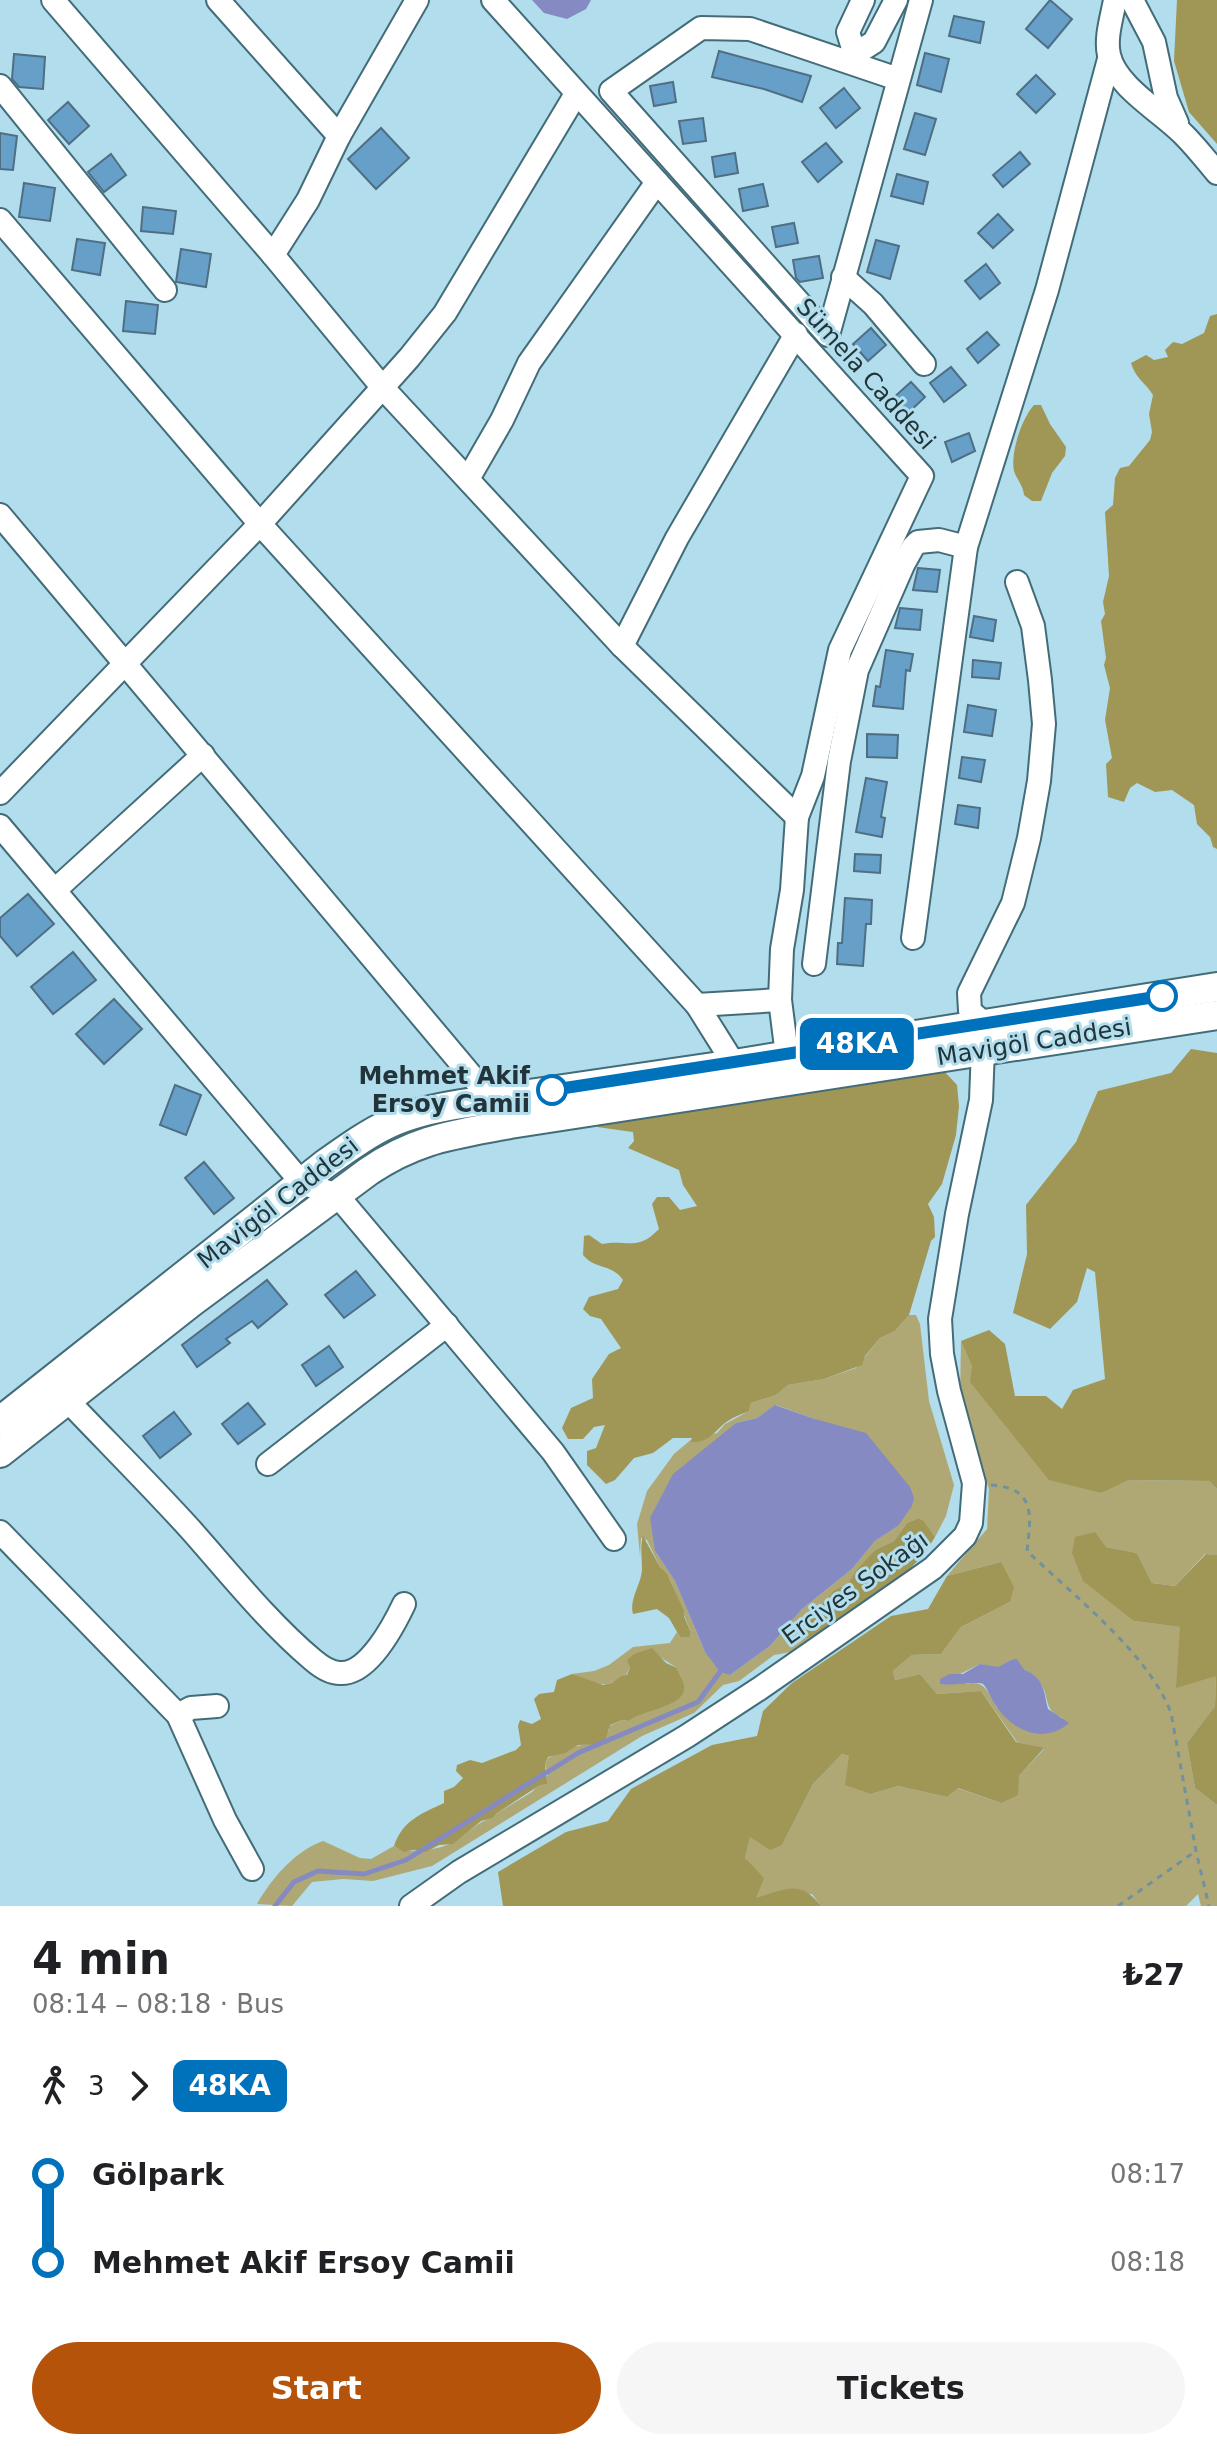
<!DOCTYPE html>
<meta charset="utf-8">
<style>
:root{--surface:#fff;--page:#f6f6f6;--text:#202124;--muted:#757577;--accent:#b45309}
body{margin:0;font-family:"DejaVu Sans",sans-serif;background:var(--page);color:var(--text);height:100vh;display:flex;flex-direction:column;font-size:30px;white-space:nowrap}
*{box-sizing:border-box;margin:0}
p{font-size:26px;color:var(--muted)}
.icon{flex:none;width:44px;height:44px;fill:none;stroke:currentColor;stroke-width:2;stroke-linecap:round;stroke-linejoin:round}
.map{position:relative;height:1906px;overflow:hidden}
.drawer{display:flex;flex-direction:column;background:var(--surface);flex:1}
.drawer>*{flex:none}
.badge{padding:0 16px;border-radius:12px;font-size:28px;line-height:52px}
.map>.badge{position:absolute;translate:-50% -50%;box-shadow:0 0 0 4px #fff}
.legs{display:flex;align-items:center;gap:12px;height:88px;padding:0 32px;font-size:26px}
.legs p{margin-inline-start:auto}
.summary{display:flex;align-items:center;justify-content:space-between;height:136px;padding:0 32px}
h1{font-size:44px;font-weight:700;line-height:60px}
.cta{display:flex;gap:16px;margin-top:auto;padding:16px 32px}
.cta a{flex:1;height:92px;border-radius:48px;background:var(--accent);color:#fff;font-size:32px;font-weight:700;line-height:92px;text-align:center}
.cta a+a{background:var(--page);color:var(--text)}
ul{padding:0 32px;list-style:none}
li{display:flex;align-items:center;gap:28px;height:88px;font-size:30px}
li i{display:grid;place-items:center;width:12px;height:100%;margin:0 10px;background:currentColor}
li i::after{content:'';width:20px;height:20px;margin:-10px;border:6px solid;border-radius:50%;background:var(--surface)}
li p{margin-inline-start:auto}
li:first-child i{background:linear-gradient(#0000 50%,currentColor 0)}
li:last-child i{background:linear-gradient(currentColor 50%,#0000 0)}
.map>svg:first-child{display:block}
.green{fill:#afa875;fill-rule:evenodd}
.forest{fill:#a09656}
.water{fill:#858ac3}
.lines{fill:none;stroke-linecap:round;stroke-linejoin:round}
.stream{stroke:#858ac3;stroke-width:5}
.building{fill:#66a0c9;stroke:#4f6e84;stroke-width:2}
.minor-casing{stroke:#436c79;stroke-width:26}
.major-casing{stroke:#436c79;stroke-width:32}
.path{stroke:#71919c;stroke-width:3;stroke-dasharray:6 6;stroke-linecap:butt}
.minor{stroke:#fff;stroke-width:22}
.major{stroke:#fff;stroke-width:28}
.line-1-casing{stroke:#fff;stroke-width:18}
.line-1{stroke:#0072bc;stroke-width:12}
.stop-1-dot{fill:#fff;stroke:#0072bc;stroke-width:4}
.labels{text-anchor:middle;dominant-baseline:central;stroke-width:6;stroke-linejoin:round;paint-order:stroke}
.street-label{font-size:24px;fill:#22343a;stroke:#b1ddec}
.stop-label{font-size:24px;font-weight:bold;fill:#22343a;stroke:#b1ddec;text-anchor:end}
</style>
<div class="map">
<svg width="1217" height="1906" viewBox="0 0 1217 1906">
<rect width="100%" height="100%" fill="#b1ddec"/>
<!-- green -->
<g class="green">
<path d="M909,1315H916L920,1324L929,1401L954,1485L946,1516L935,1537L924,1521L919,1518L907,1523L894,1541L875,1550L848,1584L834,1590L804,1630L808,1638L820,1634L796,1651L774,1655L739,1681L723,1685L694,1713L642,1736L432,1866L373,1881L343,1879L312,1882L292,1906L257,1904C272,1878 295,1851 323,1841L360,1858L371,1859L394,1846C406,1856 444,1849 455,1841C469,1833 477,1821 493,1818L497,1813L532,1792L548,1775L545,1764L548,1758C564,1752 579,1742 596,1744L609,1730V1726L622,1720L629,1721C649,1704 663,1716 674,1687C676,1679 679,1676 677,1668L660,1657L630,1667L626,1675C619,1677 615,1683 607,1684C596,1686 582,1678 572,1674L594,1671L609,1665L633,1647L670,1643L677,1632L680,1637L690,1630L670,1580L660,1567L647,1540L641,1538L640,1556L637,1524L647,1491L674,1454L693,1438L717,1433L725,1424L749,1411L751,1403L776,1395L788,1385L824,1379L856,1368L880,1338L895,1331ZM776,1405L815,1419L898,1526L875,1541L852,1569L802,1609L770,1646L730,1675L705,1652L675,1581L655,1551L736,1423L757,1418Z"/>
<path d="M961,1341L972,1367L1102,1493L1129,1480L1209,1481L1217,1489V1555L1205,1554L1175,1586L1152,1583L1137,1553L1106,1547L1134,1621L1181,1627L1216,1676L1215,1706L1187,1743L1195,1788L1217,1805V1906H1201L1198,1894L1186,1906H821L812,1894L755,1899L745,1858L750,1836L782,1845L813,1784L842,1754L849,1756L871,1794L898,1786L947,1797L957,1788L1001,1803L1019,1776L1044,1749L1017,1742L981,1691L937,1694L920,1674L895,1680L893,1671L912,1655L941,1654L961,1627L1010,1602L1001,1562L947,1576L987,1529L989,1489L960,1397ZM1013,1659C1021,1668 1032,1673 1039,1681C1051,1696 1042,1712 1064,1718L997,1708C989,1694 985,1679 967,1684L956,1676L980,1664L997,1668Z"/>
</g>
<!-- forest -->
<g class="forest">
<polygon points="1177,0 1217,0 1217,144 1189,112 1174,61"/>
<path d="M1217,314V849L1213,847L1210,837L1197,824L1194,805L1172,790L1155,792L1137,783L1130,788L1124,802L1108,797L1106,764L1112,758L1105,720L1110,688L1104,665L1106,658L1101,621L1105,614L1103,602L1109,576L1105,512L1113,505L1115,478L1120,468L1129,466L1150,440L1152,432L1149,414L1153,395C1145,382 1136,379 1131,363L1146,355L1154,360L1168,357L1165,350L1173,342L1182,344L1204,333L1210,316Z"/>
<path d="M1034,405H1041L1050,424L1066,447L1065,456L1052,473L1041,501H1032L1024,495C1023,485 1017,480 1014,471C1010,453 1022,418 1034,405Z"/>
<polygon points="1191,1049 1217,1053 1217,1489 1209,1481 1129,1480 1102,1493 1049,1480 970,1382 972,1367 961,1341 989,1330 1005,1344 1015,1396 1046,1396 1062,1409 1073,1390 1105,1379 1095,1272 1087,1268 1077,1302 1050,1329 1013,1313 1027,1254 1026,1205 1076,1142 1098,1091 1171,1073"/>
<path d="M943,1070L957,1085L959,1106L956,1135L942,1184L928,1204L934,1217L935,1237L931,1241L909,1315L895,1331L880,1338L865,1356L862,1365L824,1379L788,1385L776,1395L751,1403L749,1411C742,1414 731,1418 725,1423C713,1433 708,1443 691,1442L692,1438H673L653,1453L634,1458L615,1480L606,1484L587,1465V1451L596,1448L605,1425L594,1427L583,1439H568L562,1428L571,1408L593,1398L592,1379L609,1354L621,1348L601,1319L590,1316L583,1309L589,1297L618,1289L623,1280C611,1263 595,1270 583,1255L584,1236L589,1235L602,1244C627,1239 637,1252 659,1229L652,1204L657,1197H669L680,1210L697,1206L683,1185L679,1170L628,1148L634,1141L633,1132L597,1127L605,1120L665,1116L677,1110L715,1107L722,1102Z"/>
<path d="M919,1518L924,1521L935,1537C911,1580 859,1606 820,1634L808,1638L803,1637L810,1620L834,1590L848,1584L856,1571L875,1550L894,1541L907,1523Z"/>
<polygon points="1095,1532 1106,1547 1137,1553 1152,1583 1175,1586 1206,1554 1217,1555 1217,1805 1195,1788 1187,1743 1215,1706 1216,1676 1176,1688 1180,1627 1134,1621 1083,1581 1072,1553 1075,1537"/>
<path d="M643,1536L660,1567L667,1574L684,1611C682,1620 694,1630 689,1637H680L669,1618L657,1609L633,1614C629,1598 642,1584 642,1568C642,1557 640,1547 643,1536Z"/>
<path d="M1001,1562L1014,1587L1010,1602L961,1627L941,1654L912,1655L893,1671L895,1680L920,1674L937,1694L981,1691L1016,1742L1044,1748L1019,1776L1018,1795L1001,1803L958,1788L947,1797L898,1786L871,1794L845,1785L849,1756L842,1754L813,1784L782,1845L770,1850L750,1837L745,1858L764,1878L756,1898C784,1890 800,1878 821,1906H503L498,1872L566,1832L608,1821L631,1789L712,1745L757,1736L763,1711L792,1683L891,1616L928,1609L947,1576Z"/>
<path d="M652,1648L666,1663L677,1668C678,1674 683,1679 684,1686C687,1707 643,1709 629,1721L622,1720L610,1725L604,1744L578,1745L565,1753L548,1757L545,1764L547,1784L540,1785L497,1813L493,1818L481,1821L453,1844L439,1845L426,1852L412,1850L404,1852L394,1846C403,1820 421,1814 444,1803V1791L454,1787L463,1778L456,1771L457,1765L470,1760L482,1763L516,1750L521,1745L518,1726L520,1720L532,1724L541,1719L534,1699L539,1694L554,1692L557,1680L572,1674L603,1685L612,1683L621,1676L627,1675L630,1667L627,1660L634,1654Z"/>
</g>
<!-- water -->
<g class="water">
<polygon points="532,0 591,0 586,9 567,19 544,13"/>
<polygon points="775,1405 815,1419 866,1433 910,1487 914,1498 912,1506 898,1526 875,1541 852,1569 802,1609 770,1646 730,1675 720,1672 705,1652 675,1581 655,1551 650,1518 673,1474 736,1423 757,1418"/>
<path d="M1013,1659H1017C1026,1674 1026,1668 1036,1677C1045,1685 1045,1699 1048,1709L1069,1723C1044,1745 1013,1731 996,1706C991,1699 988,1689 983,1684C979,1681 950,1686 940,1684V1679L950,1674H963L980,1664L998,1667Z"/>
</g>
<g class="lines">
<!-- stream -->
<polyline class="stream" points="275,1906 294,1882 318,1871 364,1874 406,1860 578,1753 698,1702 720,1672"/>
</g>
<!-- building -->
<g class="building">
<polygon points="1050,0 1072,19 1048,48 1026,29"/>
<polygon points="954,16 984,22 980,43 949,36"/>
<polygon points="719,51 811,76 802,102 764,89 712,77"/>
<polygon points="925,53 949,59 941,92 917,85"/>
<polygon points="14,54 45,57 43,89 19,87 12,79"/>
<polygon points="1036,75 1055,94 1036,113 1017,94"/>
<polygon points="673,82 676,102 654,106 650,86"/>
<polygon points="844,88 860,108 836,128 820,108"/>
<polygon points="68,102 89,126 69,144 48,120"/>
<polygon points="915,113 936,119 925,155 904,149"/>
<polygon points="703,118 706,141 683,144 679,121"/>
<polygon points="381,128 409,158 376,189 348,159"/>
<polygon points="0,133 17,136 13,170 0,169"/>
<polygon points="826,143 842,162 818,182 802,162"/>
<polygon points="1020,152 1030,164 1003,187 993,175"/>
<polygon points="735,153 738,173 715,177 712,157"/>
<polygon points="111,154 126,175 104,192 88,172"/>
<polygon points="897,174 928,182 923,204 891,196"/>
<polygon points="24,183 55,188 50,221 19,217"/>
<polygon points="763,184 768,206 743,211 739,189"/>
<polygon points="143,207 176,211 173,234 141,231"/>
<polygon points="998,214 1013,230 993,248 978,233"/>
<polygon points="794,223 798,243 776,247 772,227"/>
<polygon points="77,239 105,243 100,275 72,270"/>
<polygon points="876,240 899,246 890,279 867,272"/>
<polygon points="181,249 211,254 206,287 176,282"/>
<polygon points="819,256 823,278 800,282 796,278 793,260"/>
<polygon points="986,264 1000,283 980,299 965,281"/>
<polygon points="126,301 158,305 155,334 123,331"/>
<polygon points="871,328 886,345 868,361 853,344"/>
<polygon points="987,332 999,345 978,363 967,349"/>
<polygon points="951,367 966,385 944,402 930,383"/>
<polygon points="911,382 925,397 906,415 892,399"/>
<polygon points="969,433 975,451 952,462 945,442"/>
<polygon points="918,568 940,570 937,592 913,590"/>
<polygon points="900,608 922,610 920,630 895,628"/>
<polygon points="974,616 996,620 993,641 970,637"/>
<polygon points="886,650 913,654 910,671 906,670 903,709 873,706 876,686 880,687"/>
<polygon points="973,660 1001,663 999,679 972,677"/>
<polygon points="968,705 996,710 992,736 964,732"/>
<polygon points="867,734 898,735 897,758 867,757"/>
<polygon points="962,757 985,760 981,782 959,778"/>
<polygon points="866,778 887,782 881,817 885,818 882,837 856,832"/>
<polygon points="958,805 980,808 978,828 955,824"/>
<polygon points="855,854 881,855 880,873 854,871"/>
<polygon points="28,894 54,924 17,956 0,936 0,918"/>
<polygon points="845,898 872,900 871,924 866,924 863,966 837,964 838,943 842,943"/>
<polygon points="73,952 96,980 53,1014 31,987"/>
<polygon points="114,999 142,1029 104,1064 76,1034"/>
<polygon points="175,1085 201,1095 186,1135 160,1125"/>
<polygon points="204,1162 234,1198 214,1214 185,1178"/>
<polygon points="356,1271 375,1295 344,1318 325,1295"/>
<polygon points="267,1280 287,1304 258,1328 252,1321 226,1339 230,1343 197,1367 182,1345"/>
<polygon points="329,1346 343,1367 316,1386 302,1365"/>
<polygon points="248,1403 265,1424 238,1444 222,1424"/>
<polygon points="174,1412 191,1434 160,1458 143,1436"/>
</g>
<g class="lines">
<defs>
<g id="minor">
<polyline points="53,0 273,255 383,388 622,646 797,817"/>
<polyline points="218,0 339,136"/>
<polyline points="493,0 922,476 840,650 813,776 797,817 792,890 782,949 780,1000 787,1055"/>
<polyline points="863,0 848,32 852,45 863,49 874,42 896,0"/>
<path d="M1115,0C1112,17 1105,38 1109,55C1116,87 1162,112 1184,135C1196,147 1206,160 1217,173"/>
<polyline points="1132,0 1154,42 1166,98 1177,123"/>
<polyline points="898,79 750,29 701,28 611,91 828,335 921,0"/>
<polyline points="0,86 165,290"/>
<polyline points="0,220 260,524 697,1005 734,1064"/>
<polyline points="273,255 308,200 339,136 417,0"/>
<polyline points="843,277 873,304 924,364"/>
<polyline points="468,479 502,420 529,363 657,182"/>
<polyline points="0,515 491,1099"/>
<polyline points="622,646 677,538 796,334"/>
<polyline points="0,793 260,524 409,358 445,313 576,94"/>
<polyline points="0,826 302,1183 337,1195 553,1452 614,1539"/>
<polyline points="55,890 203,755"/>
<polyline points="913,938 966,547 1047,290 1109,59"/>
<polyline points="814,964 839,761 857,670 903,565 913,547 918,542 939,540 966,547"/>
<polyline points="697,1005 780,1000"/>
<path d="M68,1401C109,1444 151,1486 191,1530C230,1574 268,1622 313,1660C320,1666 330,1673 340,1673C368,1675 394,1625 404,1604"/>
<polyline points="268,1464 447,1325"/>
<polyline points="0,1532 178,1715 225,1820 252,1869"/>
<polyline points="178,1715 191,1708 217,1706"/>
<polyline points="411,1906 459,1872 687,1736 759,1689 933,1568 965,1536 971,1523 974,1483 949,1391 942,1354 940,1319 957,1214 981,1100 984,1023 970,1011 969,993 1013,903 1029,838 1039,781 1044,724 1040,680 1033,626 1017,582"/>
</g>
<g id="major">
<path d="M0,1421L325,1164C377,1127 397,1114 461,1104L734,1064L1217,987"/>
<path d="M0,1453L192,1302L369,1171C418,1138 454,1135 510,1124L1217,1015"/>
</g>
</defs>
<!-- minor casing -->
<use href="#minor" class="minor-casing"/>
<!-- major casing -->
<use href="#major" class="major-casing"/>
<!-- path -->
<g class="path">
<path d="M991,1485C1036,1488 1031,1515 1027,1551C1073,1595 1149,1654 1171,1713L1196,1851L1209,1906"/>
<polyline points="1118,1906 1196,1851"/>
</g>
<!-- minor -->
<use href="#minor" class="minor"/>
<!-- major -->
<use href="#major" class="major"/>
</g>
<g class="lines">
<defs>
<polyline id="line-1" points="552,1090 1162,996"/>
</defs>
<!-- line-1 casing -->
<use href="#line-1" class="line-1-casing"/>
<!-- line-1 -->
<use href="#line-1" class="line-1"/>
</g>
<!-- markers -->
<g class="stop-1-dot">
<circle cx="1162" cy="996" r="14"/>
<circle cx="552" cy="1090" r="14"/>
</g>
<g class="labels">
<!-- street labels -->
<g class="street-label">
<text transform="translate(866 374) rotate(48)">Sümela Caddesi</text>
<text transform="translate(1034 1042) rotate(-9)">Mavigöl Caddesi</text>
<text transform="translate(278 1203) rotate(-38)">Mavigöl Caddesi</text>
<text transform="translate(855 1588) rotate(-36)">Erciyes Sokağı</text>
</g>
<!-- stop labels -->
<g class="stop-label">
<text x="530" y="1076">Mehmet Akif<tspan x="530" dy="28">Ersoy Camii</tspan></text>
</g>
</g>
</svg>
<b class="badge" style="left:857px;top:1044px;background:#0072bc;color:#fff">48KA</b>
</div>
<section class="drawer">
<div class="summary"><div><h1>4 min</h1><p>08:14 – 08:18 · Bus</p></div><b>₺27</b></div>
<div class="legs"><svg class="icon" aria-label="walk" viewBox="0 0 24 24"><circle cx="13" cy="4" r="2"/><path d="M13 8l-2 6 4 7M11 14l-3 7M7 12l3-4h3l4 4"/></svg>3<svg class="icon" aria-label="forward" viewBox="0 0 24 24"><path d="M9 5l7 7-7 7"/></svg><b class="badge" style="background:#0072bc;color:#fff">48KA</b></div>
<ul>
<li><i style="color:#0072bc"></i><b>Gölpark</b><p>08:17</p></li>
<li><i style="color:#0072bc"></i><b>Mehmet Akif Ersoy Camii</b><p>08:18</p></li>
</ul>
<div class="cta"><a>Start</a><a>Tickets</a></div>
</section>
